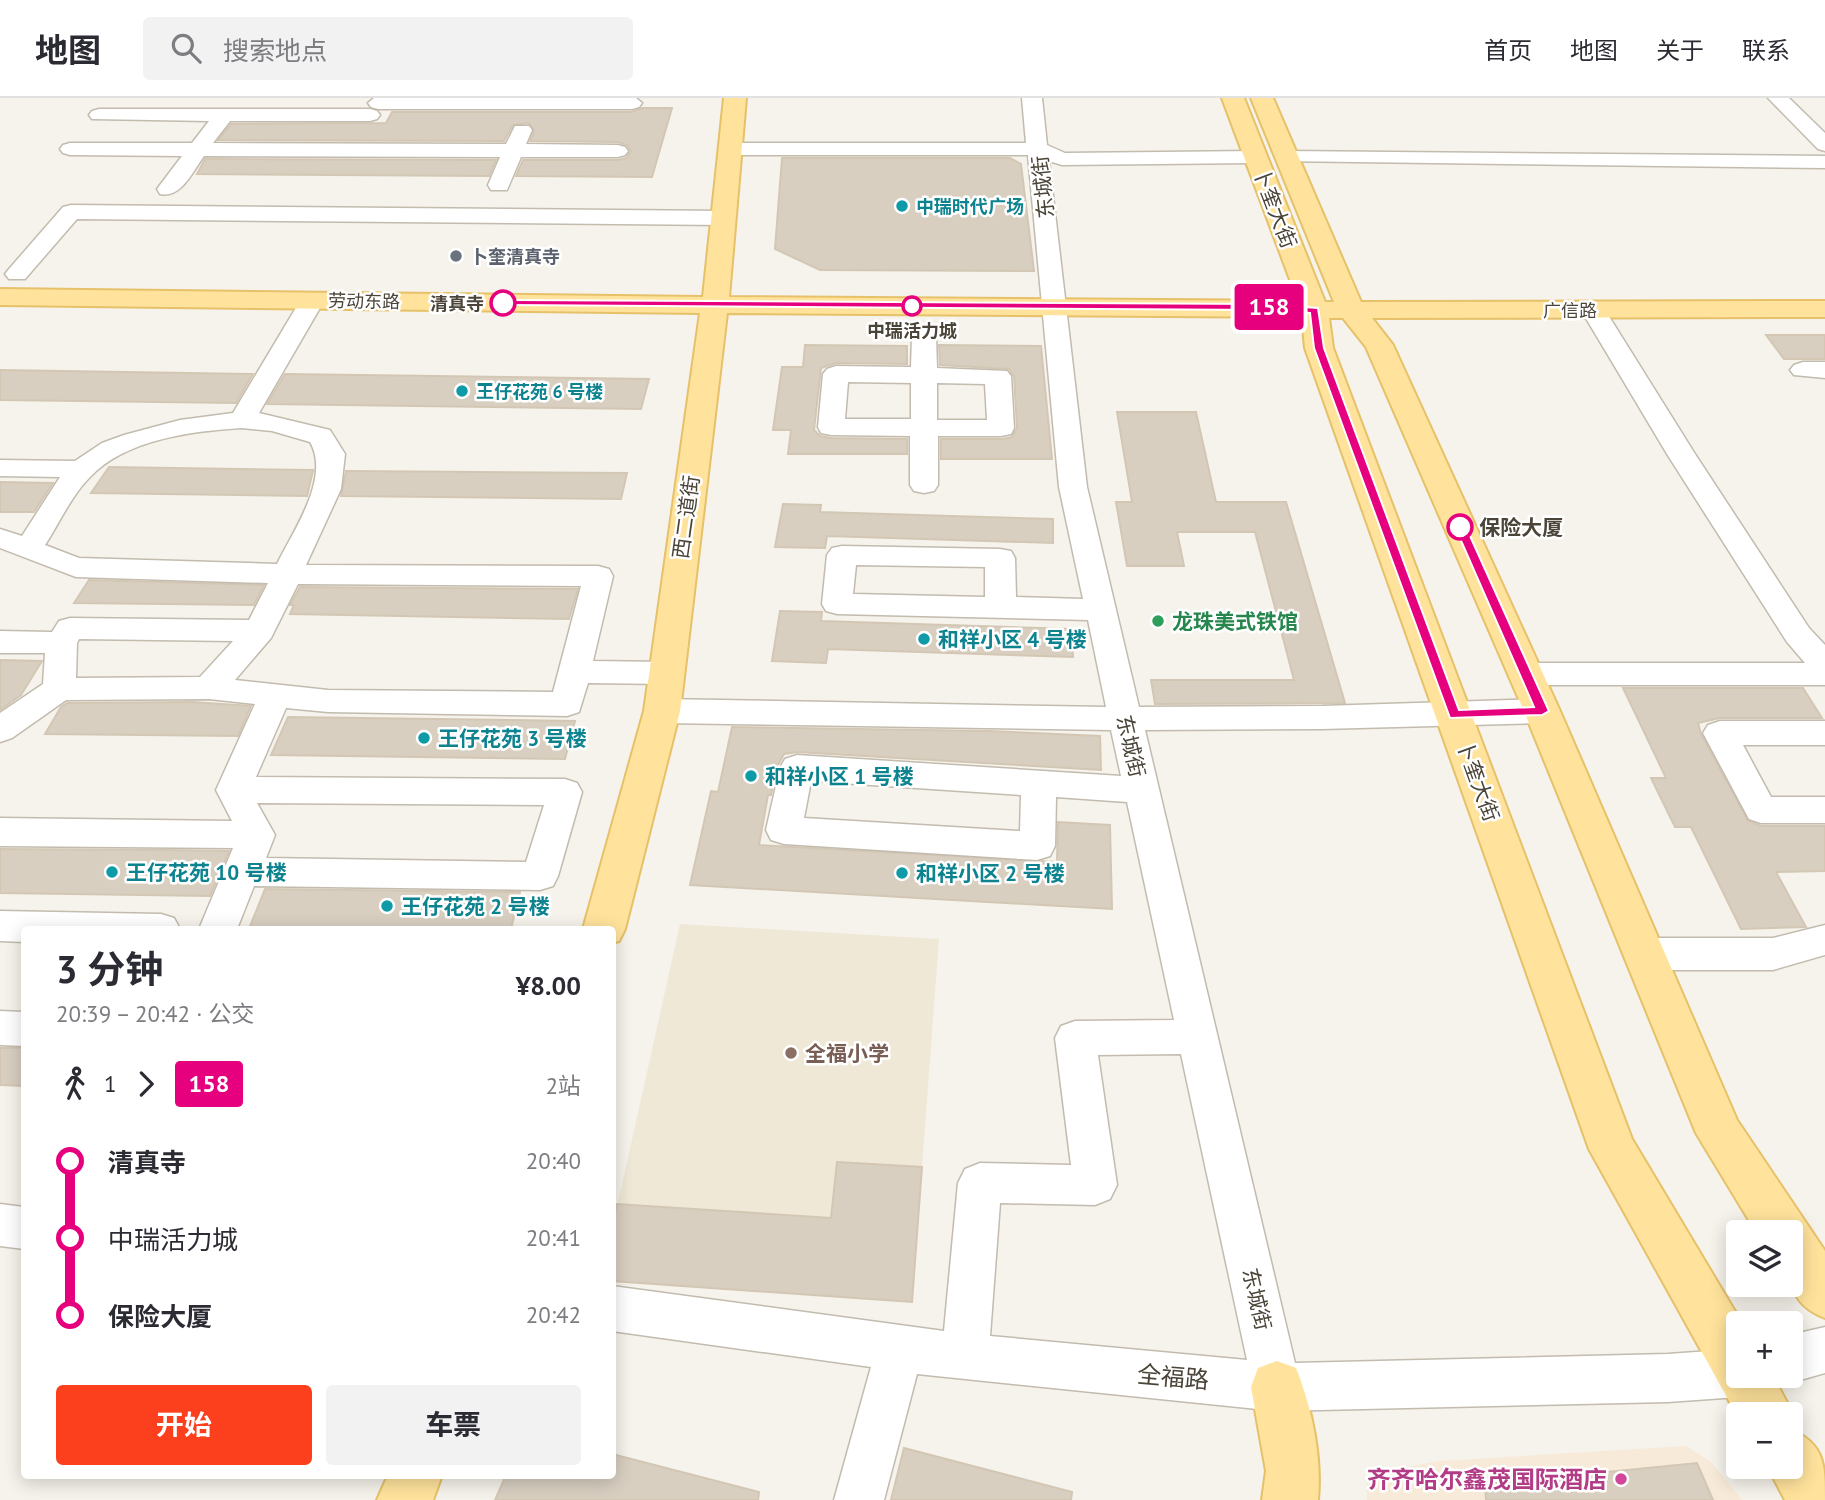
<!DOCTYPE html>
<html lang="zh">
<meta charset="utf-8">
<style>
:root{--surface:#fff;--page:#f2f2f3;--text:#2b2b33;--muted:#7c7c81;--line:#e1e1e2;--accent:#fc3f1d}
body{margin:0;font-family:"PT Sans","Noto Sans SC",sans-serif;background:var(--page);color:var(--text);height:100vh;display:flex;flex-direction:column;font-size:26px;white-space:nowrap}
*{box-sizing:border-box;margin:0}
p{font-size:23px;color:var(--muted)}
.icon{flex:none;width:38px;height:38px;fill:none;stroke:currentColor;stroke-width:2;stroke-linecap:round;stroke-linejoin:round}
.map{position:relative;flex:1;overflow:hidden}
.side{position:absolute;left:21px;top:828px;width:595px;height:553px;display:flex;flex-direction:column;background:var(--surface);border-radius:7px;box-shadow:0 4px 18px #0003}
.side>*{flex:none}
.badge{padding:0 14px;border-radius:5px;font-size:24px;line-height:46px}
.buttons{position:absolute;left:1726px;top:1122px;display:grid;gap:14px}
.buttons a{display:grid;place-items:center;width:77px;height:77px;border-radius:7px;background:var(--surface);box-shadow:0 4px 18px #0003;font-size:35px}
.map>.badge{position:absolute;translate:-50% -50%;box-shadow:0 0 0 4px #fff}
.legs{display:flex;align-items:center;gap:10px;height:77px;padding:0 35px;font-size:23px}
.legs p{margin-inline-start:auto}
.headline{display:flex;align-items:center;justify-content:space-between;height:119px;padding:0 35px}
h1{font-size:38px;font-weight:700;line-height:52px}
.primary-button{display:flex;gap:14px;margin-top:auto;padding:14px 35px}
.primary-button a{flex:1;height:80px;border-radius:7px;background:var(--accent);color:#fff;font-size:28px;font-weight:700;line-height:80px;text-align:center}
.primary-button a+a{background:var(--page);color:var(--text)}
ul{padding:0 35px;list-style:none}
li{display:flex;align-items:center;gap:24px;height:77px;font-size:26px}
li i{display:grid;place-items:center;width:10px;height:100%;margin:0 9px;background:currentColor}
li i::after{content:'';width:18px;height:18px;margin:-9px;border:5px solid;border-radius:50%;background:var(--surface)}
li p{margin-inline-start:auto}
li:first-child i{background:linear-gradient(#0000 50%,currentColor 0)}
li:last-child i{background:linear-gradient(currentColor 50%,#0000 0)}
header{display:flex;align-items:center;gap:42px;box-sizing:border-box;height:98px;padding:0 35px;background:var(--surface);border-bottom:2px solid var(--line)}
header strong{font-size:33px}
nav{display:flex;gap:38px;margin-inline-start:auto;font-size:24px}
.search{width:490px;height:63px;background:var(--page);display:flex;align-items:center;gap:18px;box-sizing:border-box;padding:0 24px;border-radius:7px;color:var(--muted);font-size:26px}
.map>svg:first-child{display:block}
.commercial{fill:#f7ead8}
.education{fill:#efe8d6}
.building{fill:#d8cfc1;stroke:#d3c7b4;stroke-width:2}
.lines{fill:none;stroke-linecap:round;stroke-linejoin:round}
.minor-casing{stroke:#c2bbae;stroke-width:3}
.major-casing{stroke:#e6c16a;stroke-width:4}
.minor{fill:#fff;fill-rule:evenodd}
.major{fill:#ffe39c;fill-rule:evenodd}
.line-1{fill:#e6007e;stroke:#fff;stroke-width:2}
.culture-dot{fill:#0f9aa8;stroke:#fff;stroke-width:2.5}
.worship-dot{fill:#6b7280;stroke:#fff;stroke-width:2.5}
.stop-1-dot{fill:#fff;stroke:#e6007e;stroke-width:3.5}
.leisure-dot{fill:#2e9e5b;stroke:#fff;stroke-width:2.5}
.education-dot{fill:#8d6e63;stroke:#fff;stroke-width:2.5}
.hotel-dot{fill:#d1479c;stroke:#fff;stroke-width:2.5}
.labels{text-anchor:middle;dominant-baseline:central;stroke-width:5;stroke-linejoin:round;paint-order:stroke}
.far-culture-label{font-size:18px;font-weight:bold;fill:#0d838f;stroke:#fff;text-anchor:start}
.far-worship-label{font-size:18px;font-weight:bold;fill:#5b616d;stroke:#fff;text-anchor:start}
.far-street-label{font-size:18px;fill:#4b4439;stroke:#fff}
.far-stop-label{font-size:18px;font-weight:bold;fill:#4b4439;stroke:#fff;text-anchor:end}
.street-label{font-size:21px;fill:#4b4439;stroke:#fff}
.stop-label{font-size:21px;font-weight:bold;fill:#4b4439;stroke:#fff;text-anchor:start}
.leisure-label{font-size:21px;font-weight:bold;fill:#27864d;stroke:#fff;text-anchor:start}
.culture-label{font-size:21px;font-weight:bold;fill:#0d838f;stroke:#fff;text-anchor:start}
.education-label{font-size:21px;font-weight:bold;fill:#785e54;stroke:#fff;text-anchor:start}
.near-street-label{font-size:24px;fill:#4b4439;stroke:#fff}
.near-hotel-label{font-size:24px;font-weight:bold;fill:#b23c85;stroke:#fff;text-anchor:end}
</style>
<header>
<strong>地图</strong>
<div class="search"><svg class="icon" aria-label="search" viewBox="0 0 24 24"><circle cx="10" cy="10" r="6"/><path d="M15 15l6 6"/></svg>搜索地点</div>
<nav><a>首页</a><a>地图</a><a>关于</a><a>联系</a></nav>
</header>
<div class="map">
<svg width="1825" height="1402" viewBox="0 0 1825 1402">
<rect width="100%" height="100%" fill="#f6f3ec"/>
<!-- commercial -->
<polygon class="commercial" points="1686,1348 1711,1364 1742,1402 1367,1402 1367,1376 1439,1363"/>
<!-- education -->
<polygon class="education" points="680,826 939,841 912,1204 613,1183 613,1127"/>
<!-- building -->
<g class="building">
<polygon points="642,10 672,10 652,79 516,78 523,62 618,62 626,60 631,53 627,47 618,44 530,43 534,33 529,25 513,27 504,43 218,42 231,26 386,25 392,14 632,14"/>
<polygon points="782,60 1010,60 1021,66 1034,173 820,172 775,151"/>
<polygon points="205,61 496,62 489,78 197,76"/>
<polygon points="1766,237 1825,237 1825,261 1784,261"/>
<polygon points="805,247 907,248 907,266 836,265 821,270 814,332 820,338 831,340 907,341 907,356 788,356 791,332 773,332 782,269 803,269"/>
<polygon points="939,247 1041,248 1052,361 941,361 941,341 1002,341 1012,339 1017,330 1014,278 1009,271 940,267"/>
<polygon points="0,272 250,276 253,276 236,305 0,302"/>
<polygon points="285,276 649,281 641,311 267,306"/>
<polygon points="1117,314 1196,314 1216,404 1286,404 1345,605 1155,606 1151,582 1294,582 1255,434 1177,434 1184,468 1127,468 1116,404 1132,404"/>
<polygon points="109,369 313,372 313,373 307,398 91,395"/>
<polygon points="346,373 627,375 621,401 341,398"/>
<polygon points="0,384 53,385 34,414 0,414"/>
<polygon points="783,406 821,407 820,414 1053,421 1053,445 827,438 825,450 775,449"/>
<polygon points="89,482 264,487 254,507 74,505"/>
<polygon points="300,489 578,491 569,521 290,516 294,507 290,507"/>
<polygon points="780,513 822,514 821,523 1072,531 1073,559 828,551 826,565 772,563"/>
<polygon points="0,562 42,563 21,597 0,612"/>
<polygon points="1623,590 1803,590 1822,620 1720,620 1698,625 1701,636 1748,723 1761,728 1825,728 1825,773 1776,774 1806,829 1741,831 1691,729 1675,729 1651,680 1666,680"/>
<polygon points="192,604 251,608 238,638 45,636 61,609 67,605"/>
<polygon points="288,619 575,623 565,661 271,657"/>
<polygon points="732,629 988,633 1100,638 1101,672 797,654 784,656 777,669 771,697 768,697 759,747 1057,764 1058,724 1110,727 1112,811 690,787 711,693 718,694"/>
<polygon points="0,751 166,752 229,753 210,798 0,795"/>
<polygon points="265,791 520,794 511,831 249,831"/>
<polygon points="0,950 24,950 24,988 0,987"/>
<polygon points="837,1064 922,1069 912,1204 612,1183 612,1127 617,1106 831,1120"/>
<polygon points="904,1350 1072,1394 1071,1402 891,1402"/>
<polygon points="612,1356 759,1394 758,1402 495,1402 506,1377 612,1377"/>
<polygon points="1697,1365 1713,1402 1486,1402 1485,1386"/>
</g>
<g class="lines">
<defs>
<g id="minor">
<polygon points="374,0 636,0 642,5 639,9 632,11 378,11 371,9 368,5"/>
<path d="M1022,0H1042L1047,47L1065,55L1255,53L1262,55L1266,59L1262,63L1255,65L1062,67L1049,63L1087,389L1139,609L1322,608L1542,601L1554,605L1559,613L1554,621L1542,625L1322,631L1145,632L1295,1265L1668,1256L1738,1251V1278H1761L1755,1292L1738,1299L1668,1304L1277,1313L917,1276L884,1402H834L871,1269L612,1233V1188L944,1233L958,1085L965,1071L980,1065L1071,1067L1055,940L1061,928L1075,923L1174,922L1127,704L1056,699L1055,748L1050,758L1037,762L784,746L771,742L766,732L780,670L785,661L797,657L1121,678L1111,632L662,625L650,621L645,613L650,605L662,601L1106,609L1088,522L837,516L826,513L822,506L827,457L832,450L842,448L1000,451L1011,453L1015,460L1016,499L1083,501L1059,389L1028,57H730L723,55L720,51L723,47L730,45H1026ZM856,467L985,469V499L853,496ZM811,683L1021,697L1020,733L804,720ZM1181,956L1247,1262L990,1238L1000,1105L1095,1107L1110,1101L1117,1087L1098,957Z"/>
<polygon points="1768,0 1789,0 1825,35 1825,53 1818,51"/>
<path d="M99,11H370L377,13L380,17L377,21L370,23H230L213,45L506,46L515,28H529L532,32L526,46L618,47L625,49L628,53L625,57L618,59H521L507,92H491L488,87L500,59L204,58C193,73 181,101 160,96L157,91L182,58L70,57L63,55L60,51L63,47L70,45H192L209,23L92,21L89,17L92,13Z"/>
<polygon points="1286,53 1825,58 1825,70 1279,63 1275,59 1279,55"/>
<polygon points="71,107 724,113 732,115 735,120 732,125 724,127 77,121 25,181 9,181 5,176 9,171 63,109"/>
<path d="M312,196L321,198L324,203L259,315L330,332L345,356L341,391L306,467L598,468L609,471L613,478L593,563L665,564L676,567L681,575L676,583L665,586L588,585L579,614L567,618L328,614L286,610L256,679L565,681L577,685L582,694L558,778L553,788L540,792L254,788L237,831H199L233,750L0,748V720L232,723L216,692L255,606L209,601L66,602L12,640L0,644V615L43,586L45,555H0V533L52,534L59,523L70,520L249,522L268,485L76,479L0,450V431L22,438L60,379L0,378V362L75,363L102,345L124,337L180,322L233,315L300,203L303,198ZM242,330L272,333L310,344C331,380 293,433 277,466L79,460L45,447C60,424 71,398 90,379C126,341 193,333 242,330ZM298,486L581,488L553,594L328,592L235,582L271,540ZM79,541L233,543L200,579L76,580L77,545ZM257,705L544,707L526,764L266,760L275,737Z"/>
<polygon points="1593,205 1602,207 1605,212 1695,356 1809,530 1825,547 1825,587 1526,587 1515,584 1510,576 1515,568 1526,565 1805,565 1787,544 1667,356 1581,212 1584,207"/>
<path d="M924,232L933,234L936,239L937,270L1007,273L1011,278L1014,330L1011,336L1001,338H938V387L934,393L924,395L914,393L910,387V338L831,337L821,335L818,329L823,276L827,271L836,268L911,269L912,239L915,234ZM848,284L911,285V321H845ZM937,285L985,286L987,322H937Z"/>
<polygon points="1803,264 1825,264 1825,280 1794,277 1790,272 1794,267"/>
<polygon points="1720,623 1825,623 1825,647 1743,647 1771,699 1825,699 1825,725 1761,725 1749,721 1703,635 1708,627"/>
<polygon points="0,813 161,816 174,820 180,831 24,831 24,844 0,843"/>
<polygon points="1825,827 1825,857 1773,872 1644,872 1630,867 1625,856 1630,845 1644,840 1773,840"/>
<polygon points="0,913 24,914 24,948 0,947"/>
<polygon points="0,1106 24,1109 24,1151 0,1148"/>
<polygon points="1825,1229 1825,1275 1790,1285 1773,1278 1790,1278 1790,1237"/>
</g>
<g id="major">
<path d="M724,0H746L729,199L1298,203L1222,0H1244L1325,204H1334L1251,0H1273L1361,204L1825,203V219L1372,220L1393,247L1560,613L1737,1022L1825,1153V1220C1783,1204 1790,1173 1790,1134H1756L1696,1035L1524,613L1366,249L1343,220H1329L1333,250L1632,1041L1742,1225H1738V1278H1773L1793,1316L1790,1322V1316H1738V1319L1589,1051L1305,250L1302,219L727,215L680,613L625,831L619,843L612,845V831H583L644,613L700,215L0,207V191L703,199Z"/>
<path d="M1277,1263L1296,1270C1312,1310 1322,1359 1318,1402H1262L1266,1373L1251,1289L1258,1270Z"/>
<path d="M1790,1331C1825,1346 1825,1367 1825,1402H1785L1767,1368H1790Z"/>
<polygon points="388,1377 442,1377 433,1402 377,1402"/>
</g>
</defs>
<!-- minor casing -->
<use href="#minor" class="minor-casing"/>
<!-- major casing -->
<use href="#major" class="major-casing"/>
<!-- minor -->
<use href="#minor" class="minor"/>
<!-- major -->
<use href="#major" class="major"/>
</g>
<!-- line-1 -->
<polygon class="line-1" points="503,202 1264,206 1318,210 1324,250 1459,612 1534,609 1455,429 1460,425 1466,429 1549,613 1542,617 1450,620 1314,250 1310,215 1264,212 500,207 498,205"/>
<!-- markers -->
<g class="culture-dot">
<circle cx="902" cy="108" r="7"/>
<circle cx="462" cy="293" r="7"/>
<circle cx="924" cy="541" r="7"/>
<circle cx="424" cy="640" r="7"/>
<circle cx="751" cy="678" r="7"/>
<circle cx="112" cy="774" r="7"/>
<circle cx="902" cy="775" r="7"/>
<circle cx="387" cy="808" r="7"/>
</g>
<circle class="worship-dot" cx="456" cy="158" r="7"/>
<g class="stop-1-dot">
<circle cx="503" cy="205" r="12"/>
<circle cx="912" cy="208" r="9"/>
<circle cx="1460" cy="429" r="12"/>
</g>
<circle class="leisure-dot" cx="1158" cy="523" r="7"/>
<circle class="education-dot" cx="791" cy="955" r="7"/>
<circle class="hotel-dot" cx="1621" cy="1381" r="7"/>
<g class="labels">
<!-- far-culture labels -->
<g class="far-culture-label">
<text x="916" y="108">中瑞时代广场</text>
<text x="476" y="293">王仔花苑 6 号楼</text>
</g>
<!-- far-worship labels -->
<g class="far-worship-label">
<text x="470" y="158">卜奎清真寺</text>
</g>
<!-- far-street labels -->
<g class="far-street-label">
<text transform="translate(364 203) rotate(1)">劳动东路</text>
<text x="1570" y="212">广信路</text>
</g>
<!-- far-stop labels -->
<g class="far-stop-label">
<text x="484" y="205">清真寺</text>
<text x="912" y="232" text-anchor="middle">中瑞活力城</text>
</g>
<!-- street labels -->
<g class="street-label">
<text transform="translate(1043 89) rotate(-96)">东城街</text>
<text transform="translate(1275 110) rotate(69)">卜奎大街</text>
<text transform="translate(686 419) rotate(-82)">西二道街</text>
<text transform="translate(1131 648) rotate(77)">东城街</text>
<text transform="translate(1478 683) rotate(70)">卜奎大街</text>
<text transform="translate(1257 1201) rotate(77)">东城街</text>
</g>
<!-- stop labels -->
<g class="stop-label">
<text x="1479" y="429">保险大厦</text>
</g>
<!-- leisure labels -->
<g class="leisure-label">
<text x="1172" y="523">龙珠美式铁馆</text>
</g>
<!-- culture labels -->
<g class="culture-label">
<text x="938" y="541">和祥小区 4 号楼</text>
<text x="438" y="640">王仔花苑 3 号楼</text>
<text x="765" y="678">和祥小区 1 号楼</text>
<text x="126" y="774">王仔花苑 10 号楼</text>
<text x="916" y="775">和祥小区 2 号楼</text>
<text x="401" y="808">王仔花苑 2 号楼</text>
</g>
<!-- education labels -->
<g class="education-label">
<text x="805" y="955">全福小学</text>
</g>
<!-- near-street labels -->
<g class="near-street-label">
<text transform="translate(1173 1279) rotate(5)">全福路</text>
</g>
<!-- near-hotel labels -->
<g class="near-hotel-label">
<text x="1607" y="1381">齐齐哈尔鑫茂国际酒店</text>
</g>
</g>
</svg>
<div class="buttons">
<a><svg class="icon" aria-label="layers" viewBox="0 0 24 24"><path d="M12 4l9 5-9 5-9-5zM3 14l9 5 9-5"/></svg></a>
<a>+</a>
<a>−</a>
</div>
<b class="badge" style="left:1269px;top:209px;background:#e6007e;color:#fff">158</b>
<section class="side">
<div class="headline"><div><h1>3 分钟</h1><p>20:39 – 20:42 · 公交</p></div><b>¥8.00</b></div>
<div class="legs"><svg class="icon" aria-label="walk" viewBox="0 0 24 24"><circle cx="13" cy="4" r="2"/><path d="M13 8l-2 6 4 7M11 14l-3 7M7 12l3-4h3l4 4"/></svg>1<svg class="icon" aria-label="forward" viewBox="0 0 24 24"><path d="M9 5l7 7-7 7"/></svg><b class="badge" style="background:#e6007e;color:#fff">158</b><p>2站</p></div>
<ul>
<li><i style="color:#e6007e"></i><b>清真寺</b><p>20:40</p></li>
<li><i style="color:#e6007e"></i><span>中瑞活力城</span><p>20:41</p></li>
<li><i style="color:#e6007e"></i><b>保险大厦</b><p>20:42</p></li>
</ul>
<div class="primary-button"><a>开始</a><a>车票</a></div>
</section>
</div>
